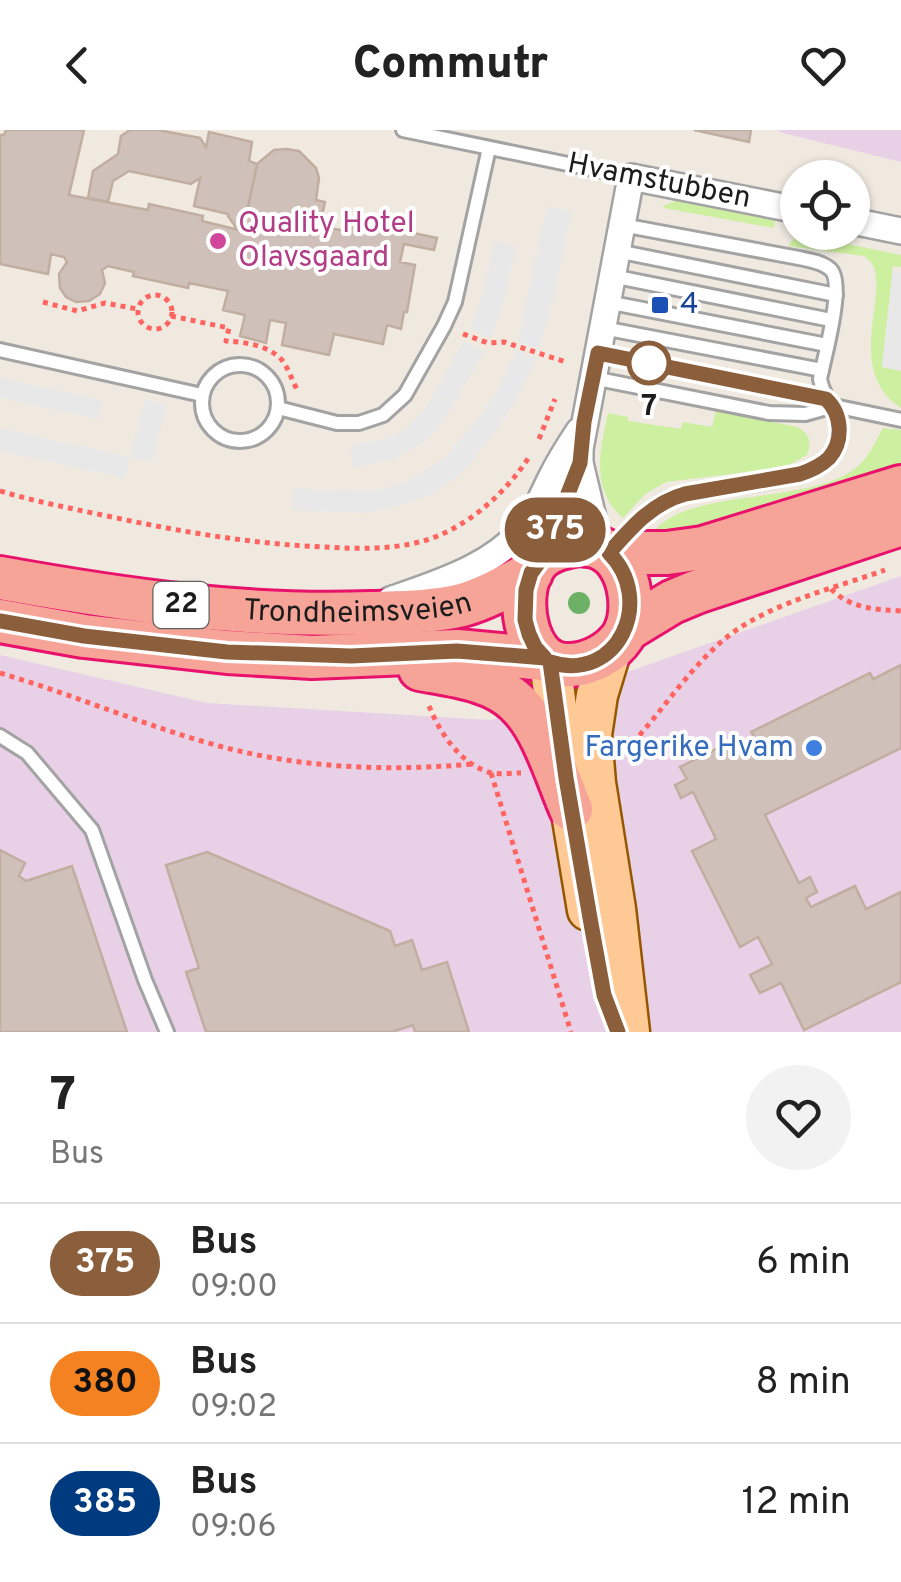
<!DOCTYPE html>
<style>
:root{--surface:#fff;--page:#f2f2f2;--text:#222;--muted:#767676;--line:#e0e0e0}
body{margin:0;font-family:Overpass,sans-serif;background:var(--page);color:var(--text);height:100vh;display:flex;flex-direction:column;font-size:38px;white-space:nowrap}
*{box-sizing:border-box;margin:0}
p{font-size:32px;color:var(--muted)}
.icon{flex:none;width:55px;height:55px;fill:none;stroke:currentColor;stroke-width:2;stroke-linecap:round;stroke-linejoin:round}
.map{position:relative;height:902px;overflow:hidden}
.drawer{display:flex;flex-direction:column;background:var(--surface);flex:1}
.drawer>*{flex:none}
.badge{padding:0 20px;border-radius:32px;font-size:35px;line-height:65px}
.fabs{position:absolute;left:780px;top:30px;display:grid;gap:20px}
.fabs a{display:grid;place-items:center;width:90px;height:90px;border-radius:50%;background:var(--surface);box-shadow:0 2px 8px #0004;font-size:50px}
.map>.badge{position:absolute;translate:-50% -50%;box-shadow:0 0 0 5px #fff}
.round{display:grid;place-items:center;flex:none;width:105px;height:105px;border-radius:52px;background:var(--page)}
.head{display:flex;align-items:center;justify-content:space-between;height:170px;padding:0 50px}
h1{font-size:48px;font-weight:800;line-height:75px}
ul{padding:0;list-style:none}
li{display:flex;align-items:center;gap:30px;height:120px;padding:0 50px;border-top:2px solid var(--line)}
li div{flex:1}
li b{display:block;font-size:38px}
li em{font-style:normal}
li .badge{min-width:110px;font-weight:700;text-align:center}
header{display:flex;justify-content:space-between;align-items:center;height:130px;padding:0 50px;background:var(--surface);font-size:45px;font-weight:800}
.map>svg:first-child{display:block}
.industrial{fill:#e8d1e6}
.grass{fill:#cdefa0}
.parking{fill:#e8e8e8}
.building{fill:#cfc1b9;stroke:#c2ada1;stroke-width:2.5}
.lines{fill:none;stroke-linecap:round;stroke-linejoin:round}
.service-casing{stroke:#a3a3a3;stroke-width:18}
.minor-casing{stroke:#a3a3a3;stroke-width:30}
.primary-casing{stroke:#945700;stroke-width:45}
.trunk-casing{stroke:#e8126c;stroke-width:48}
.path{stroke:#ff6461;stroke-width:5;stroke-dasharray:5 5;stroke-linecap:butt}
.service{stroke:#fff;stroke-width:12}
.minor{stroke:#fff;stroke-width:25}
.primary{stroke:#ffc995;stroke-width:40}
.trunk{stroke:#f7a498;stroke-width:42}
.tree{fill:#6cb165}
.line-casing{stroke:#fff;stroke-width:22}
.line{stroke:#8b5e3c;stroke-width:15}
.hotel-dot{fill:#d1479c;stroke:#fff;stroke-width:4}
.transit-dot{fill:#1a4fb4;stroke:#fff;stroke-width:4}
.stop-dot{fill:#fff;stroke:#8b5e3c;stroke-width:5}
.shop-dot{fill:#3f7fe0;stroke:#fff;stroke-width:4}
.labels{text-anchor:middle;dominant-baseline:central;stroke-width:8;stroke-linejoin:round;paint-order:stroke}
.shield{fill:#fff;stroke:#606060;stroke-width:2.5}
.shield-label{font-size:28px;font-weight:bold;fill:#1c1c1c}
.street-label{font-size:30px;fill:#1c1c1c;stroke:#fff}
.hotel-label{font-size:30px;fill:#b23c85;stroke:#fff;text-anchor:start}
.transit-label{font-size:30px;fill:#164399;stroke:#fff;text-anchor:start}
.stop-label{font-size:30px;font-weight:bold;fill:#1c1c1c;stroke:#fff}
.shop-label{font-size:30px;fill:#366cbe;stroke:#fff;text-anchor:end}
</style>
<header><svg class="icon" aria-label="back" viewBox="0 0 24 24"><path d="M15 5l-7 7 7 7"/></svg>Commutr<svg class="icon" aria-label="heart" viewBox="0 0 24 24"><path d="M12 20l-8-8c-3-5 5-10 8-4 3-6 11-1 8 4z"/></svg></header>
<div class="map">
<svg width="901" height="902" viewBox="0 0 901 902">
<rect width="100%" height="100%" fill="#efe9e0"/>
<!-- industrial -->
<g class="industrial">
<polygon points="779,0 901,0 901,32 779,2"/>
<polygon points="901,446 901,902 0,902 0,525 207,573 491,590"/>
</g>
<!-- grass -->
<g class="grass">
<polygon points="676,71 775,90 774,98 664,78 663,76"/>
<path d="M803,105L901,125V137L893,136L882,236L901,241V278C837,236 901,147 864,126L788,116L795,107Z"/>
<path d="M716,281L797,297C809,303 812,312 807,325L791,334L763,340L666,352L645,364L623,388C590,359 600,321 608,283L628,287V291L681,299L683,292L712,297Z"/>
<path d="M883,298L901,300V341L713,401L653,403C687,356 811,376 857,337C870,326 875,312 883,298Z"/>
</g>
<!-- parking -->
<g class="parking">
<polygon points="547,76 571,82 554,166 539,219 518,211"/>
<polygon points="495,112 516,116 505,167 491,208 471,199 484,159"/>
<polygon points="893,140 901,142 901,241 882,237"/>
<polygon points="464,211 484,221 455,272 435,301 425,312 394,329 352,338 351,315 388,308 405,299 424,281"/>
<polygon points="516,220 536,228 518,266 501,293 473,330 460,344 434,363 407,374 366,383 292,380 294,358 329,361 378,360 405,352 444,329 477,290 496,263"/>
<polygon points="0,248 102,270 98,289 0,268"/>
<polygon points="145,270 166,275 152,332 130,327 125,348 0,321 0,298 130,327"/>
</g>
<!-- building -->
<g class="building">
<polygon points="6,0 84,0 69,65 148,80 149,74 203,86 202,91 243,101 257,34 274,20 286,19 299,21 316,38 319,48 316,70 325,72 320,96 350,102 354,86 405,97 404,101 437,108 434,120 404,114 400,132 415,135 407,182 404,182 401,199 387,195 383,214 334,204 329,225 282,215 286,193 270,190 266,213 240,206 245,185 223,180 228,161 189,153 188,158 133,146 134,142 108,136 102,140 105,153 100,164 89,171 76,172 66,167 60,158 59,144 67,132 64,127 51,124 48,144 0,134 0,5 4,5"/>
<polygon points="130,0 158,0 200,8 206,17 209,2 252,12 249,31 257,34 243,101 237,99 228,86 228,84 194,76 200,48 191,54 129,41 113,51 108,72 88,68 93,41 118,24 121,6"/>
<polygon points="694,0 751,0 749,12"/>
<polygon points="901,535 901,618 765,685 799,753 810,747 817,762 806,768 811,777 855,756 866,779 901,762 901,852 804,900 781,853 760,863 750,845 772,834 758,807 740,817 692,721 716,709 693,662 681,668 675,655 687,649 680,637 728,613 732,619 755,608 751,602 870,543 873,549"/>
<polygon points="0,720 25,733 19,746 26,751 72,736 127,902 0,902"/>
<polygon points="207,722 390,801 395,816 412,810 422,840 447,832 469,902 415,902 413,895 392,902 206,902 186,842 199,838 166,735"/>
</g>
<g class="lines">
<defs>
<g id="service">
<polyline points="403,0 631,47"/>
<polyline points="617,121 836,165"/>
<polyline points="612,146 831,190"/>
<polyline points="607,172 827,215"/>
<polyline points="603,198 822,240"/>
<polyline points="0,220 202,265"/>
<polyline points="598,223 826,269"/>
<circle cx="240" cy="273" r="38"/>
<polyline points="593,248 769,283 805,284 834,276 901,290"/>
<polyline points="278,278 337,293 359,293 383,285 405,265 444,196 455,172 489,18"/>
<path d="M617,414C632,397 649,376 670,368C711,352 830,362 838,307C842,281 824,272 820,249C824,228 846,152 830,139C822,132 809,130 799,128L622,95"/>
<polyline points="0,606 27,623 92,700 145,850 167,902"/>
</g>
<g id="minor">
<polyline points="852,91 901,101"/>
<polyline points="600,417 580,333 580,319 631,47 798,80"/>
<polyline points="544,425 580,333"/>
<path d="M390,470C439,453 499,435 530,390C538,376 544,362 551,348C559,332 569,316 579,301"/>
</g>
<g id="primary">
<polyline points="611,519 597,565 591,605 595,653 615,779 629,902"/>
<polyline points="550,531 561,616 588,780"/>
</g>
<g id="trunk">
<path d="M578,414C585,415 594,415 600,418C630,430 638,481 623,506C612,523 590,534 571,535C557,536 546,531 538,520C520,496 518,448 542,427C552,419 566,416 578,414Z"/>
<polyline points="609,423 667,423 703,418 901,357"/>
<path id="s1" d="M0,448C122,470 247,488 371,483C401,482 433,482 462,475C487,468 509,455 531,443"/>
<polyline points="0,491 84,506 227,522 312,527 457,521 545,529"/>
<polyline points="626,500 672,472 696,462 901,394"/>
<path d="M420,539C452,545 493,549 517,573C543,597 557,647 571,679"/>
</g>
</defs>
<!-- service casing -->
<use href="#service" class="service-casing"/>
<!-- minor casing -->
<use href="#minor" class="minor-casing"/>
<!-- primary casing -->
<use href="#primary" class="primary-casing"/>
<!-- trunk casing -->
<use href="#trunk" class="trunk-casing"/>
<!-- path -->
<g class="path">
<circle cx="155" cy="182" r="17"/>
<polyline points="43,172 77,181 105,173 137,179"/>
<path d="M171,186L229,198L226,211C245,212 268,215 282,230C289,239 292,251 298,261"/>
<polyline points="463,204 488,213 504,212 566,232"/>
<polyline points="539,309 555,269"/>
<path d="M0,361C37,372 74,379 112,387C182,402 253,414 324,417C357,419 391,420 423,411C466,399 506,363 529,327"/>
<path d="M831,459C851,479 874,479 901,481"/>
<path d="M0,543C69,563 135,592 205,612C292,638 383,642 473,634"/>
<path d="M429,576C440,603 459,632 488,642C498,645 510,643 521,643"/>
<path d="M626,620C663,582 691,533 735,501C778,471 835,458 885,440"/>
<polyline points="491,643 571,902"/>
</g>
<!-- service -->
<use href="#service" class="service"/>
<!-- minor -->
<use href="#minor" class="minor"/>
<!-- primary -->
<use href="#primary" class="primary"/>
<!-- trunk -->
<use href="#trunk" class="trunk"/>
</g>
<!-- trees -->
<circle class="tree" cx="579" cy="473" r="11"/>
<g class="lines">
<defs>
<path id="line" d="M0,491L84,506L227,522L351,526L457,521L545,528L535,517L529,504L525,490L526,460L531,443L544,425L580,333L584,292L598,223L826,269C842,284 844,311 829,328C821,336 811,340 800,344L685,364C652,373 631,398 609,423C656,470 618,554 550,532L566,648L590,788L604,865L618,902"/>
</defs>
<!-- line casing -->
<use href="#line" class="line-casing"/>
<!-- line -->
<use href="#line" class="line"/>
</g>
<!-- markers -->
<circle class="hotel-dot" cx="218" cy="111" r="10"/>
<rect class="transit-dot" x="650" y="165" width="20" height="20" rx="5"/>
<circle class="stop-dot" cx="649" cy="233" r="20"/>
<circle class="shop-dot" cx="814" cy="618" r="10"/>
<g class="labels">
<!-- shield labels -->
<rect class="shield" x="153.5" y="452" width="55" height="46" rx="8"/>
<g class="shield-label">
<text x="181" y="475">22</text>
</g>
<!-- street labels -->
<g class="street-label">
<text transform="translate(659 52) rotate(11)">Hvamstubben</text>
<text stroke="none"><textPath href="#s1" startOffset="360">Trondheimsveien</textPath></text>
</g>
<!-- hotel labels -->
<g class="hotel-label">
<text x="238" y="94">Quality Hotel<tspan x="238" dy="34">Olavsgaard</tspan></text>
</g>
<!-- transit labels -->
<g class="transit-label">
<text x="680" y="175">4</text>
</g>
<!-- stop labels -->
<g class="stop-label">
<text x="649" y="277">7</text>
</g>
<!-- shop labels -->
<g class="shop-label">
<text x="794" y="618">Fargerike Hvam</text>
</g>
</g>
</svg>
<div class="fabs">
<a><svg class="icon" aria-label="locate" viewBox="0 0 24 24"><circle cx="12" cy="12" r="6"/><path d="M12 2v4M12 18v4M2 12h4M18 12h4"/></svg></a>
</div>
<b class="badge" style="left:555px;top:400px;background:#8b5e3c;color:#fff">375</b>
</div>
<section class="drawer">
<div class="head"><div><h1>7</h1><p>Bus</p></div><a class="round"><svg class="icon" aria-label="heart" viewBox="0 0 24 24"><path d="M12 20l-8-8c-3-5 5-10 8-4 3-6 11-1 8 4z"/></svg></a></div>
<ul>
<li><span class="badge" style="background:#8b5e3c;color:#fff">375</span><div><b>Bus</b><p>09:00</p></div><em>6 min</em></li>
<li><span class="badge" style="background:#f58220;color:#111">380</span><div><b>Bus</b><p>09:02</p></div><em>8 min</em></li>
<li><span class="badge" style="background:#003b80;color:#fff">385</span><div><b>Bus</b><p>09:06</p></div><em>12 min</em></li>
</ul>
</section>
